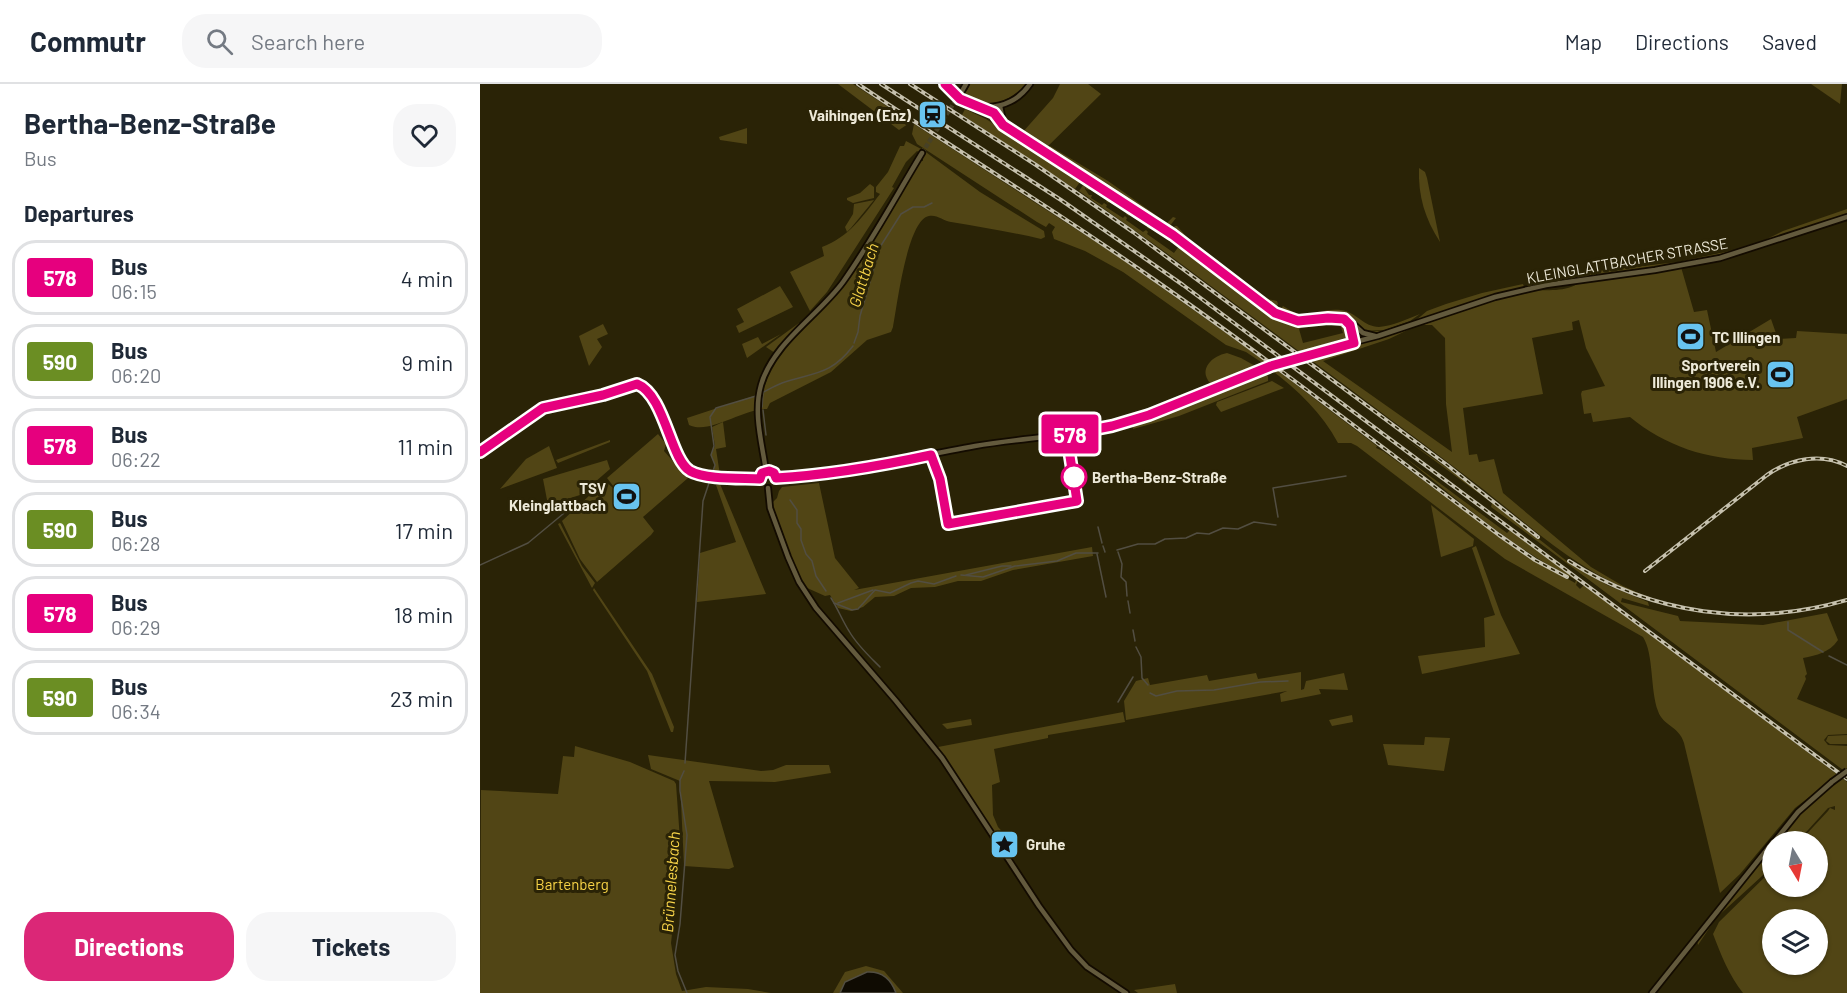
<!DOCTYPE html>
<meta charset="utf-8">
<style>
:root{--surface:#fff;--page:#f6f6f7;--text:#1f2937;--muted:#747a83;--line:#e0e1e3;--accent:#db2777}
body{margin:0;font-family:Barlow,sans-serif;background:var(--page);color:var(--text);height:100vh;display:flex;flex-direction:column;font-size:22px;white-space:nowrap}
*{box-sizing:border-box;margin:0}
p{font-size:20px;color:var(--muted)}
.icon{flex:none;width:33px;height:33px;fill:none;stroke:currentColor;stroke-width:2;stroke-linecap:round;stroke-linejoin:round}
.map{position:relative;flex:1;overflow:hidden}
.drawer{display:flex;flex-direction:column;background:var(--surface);width:480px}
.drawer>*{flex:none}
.badge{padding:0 12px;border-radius:4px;font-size:21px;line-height:39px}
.needle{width:39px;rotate:170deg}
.controls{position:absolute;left:1282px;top:747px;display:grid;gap:12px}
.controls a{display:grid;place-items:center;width:66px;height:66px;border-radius:50%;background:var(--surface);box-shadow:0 2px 4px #0004;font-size:30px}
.map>.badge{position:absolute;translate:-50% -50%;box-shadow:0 0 0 3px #fff}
h2{padding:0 24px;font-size:22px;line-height:54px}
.round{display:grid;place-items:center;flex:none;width:63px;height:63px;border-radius:24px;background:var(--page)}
.head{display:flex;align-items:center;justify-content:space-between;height:102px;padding:0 24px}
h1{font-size:28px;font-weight:700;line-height:45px}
.cta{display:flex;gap:12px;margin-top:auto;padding:12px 24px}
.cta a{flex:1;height:69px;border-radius:24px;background:var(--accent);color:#fff;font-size:24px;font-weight:700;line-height:69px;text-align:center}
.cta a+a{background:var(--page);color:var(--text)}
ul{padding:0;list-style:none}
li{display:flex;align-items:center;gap:18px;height:75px;margin:0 12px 9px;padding:0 12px;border:3px solid var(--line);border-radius:24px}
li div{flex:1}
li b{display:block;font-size:22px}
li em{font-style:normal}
li .badge{min-width:66px;font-weight:700;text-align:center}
header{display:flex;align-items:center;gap:36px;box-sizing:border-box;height:84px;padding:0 30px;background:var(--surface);border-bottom:2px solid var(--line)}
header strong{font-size:28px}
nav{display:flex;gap:33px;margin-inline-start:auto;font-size:21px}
.search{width:420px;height:54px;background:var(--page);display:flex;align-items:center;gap:15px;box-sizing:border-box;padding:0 21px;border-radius:24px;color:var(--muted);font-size:22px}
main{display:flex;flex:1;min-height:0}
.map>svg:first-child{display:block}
.green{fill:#514515;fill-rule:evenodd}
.water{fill:#0f0b02;stroke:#524e42;stroke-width:1.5}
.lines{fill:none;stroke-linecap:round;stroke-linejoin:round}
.stream{stroke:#524e42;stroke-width:1.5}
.secondary-tunnel{stroke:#474126;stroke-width:4.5;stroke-dasharray:4.5 2;stroke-linecap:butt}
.secondary-casing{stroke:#130b00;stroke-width:8}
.secondary{stroke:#635a3d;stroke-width:4.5}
.rail-casing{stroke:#c6c1ae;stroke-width:4}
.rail{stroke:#2a2306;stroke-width:1.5;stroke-dasharray:4.5;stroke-linecap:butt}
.secondary-bridge-casing{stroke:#130b00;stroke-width:8;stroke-linecap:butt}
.secondary-bridge{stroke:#635a3d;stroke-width:4.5}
.line-casing{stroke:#fff;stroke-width:14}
.line{stroke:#e6007e;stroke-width:9}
.stop-dot{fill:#fff;stroke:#e6007e;stroke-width:3}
.labels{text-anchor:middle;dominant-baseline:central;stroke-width:6;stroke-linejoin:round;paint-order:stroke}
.poi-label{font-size:15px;font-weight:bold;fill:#ede9d8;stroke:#2a2306;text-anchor:end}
.street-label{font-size:15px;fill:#ede9d8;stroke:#2a2306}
.stop-label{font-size:15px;font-weight:bold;fill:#ede9d8;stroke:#2a2306;text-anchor:start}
.park-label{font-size:15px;fill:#f7d347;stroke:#2a2306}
.water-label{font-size:16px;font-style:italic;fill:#f8d449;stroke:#2a2306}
</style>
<header>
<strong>Commutr</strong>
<div class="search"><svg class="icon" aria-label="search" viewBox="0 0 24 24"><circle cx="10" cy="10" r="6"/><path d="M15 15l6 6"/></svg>Search here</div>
<nav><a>Map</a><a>Directions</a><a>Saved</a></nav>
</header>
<main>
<section class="drawer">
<div class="head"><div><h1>Bertha-Benz-Straße</h1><p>Bus</p></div><a class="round"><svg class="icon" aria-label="heart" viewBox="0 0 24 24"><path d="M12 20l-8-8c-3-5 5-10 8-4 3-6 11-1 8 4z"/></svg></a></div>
<h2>Departures</h2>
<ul>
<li><span class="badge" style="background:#e6007e;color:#fff">578</span><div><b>Bus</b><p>06:15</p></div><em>4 min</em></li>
<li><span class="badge" style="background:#6b8e23;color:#fff">590</span><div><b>Bus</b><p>06:20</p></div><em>9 min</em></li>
<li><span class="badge" style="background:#e6007e;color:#fff">578</span><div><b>Bus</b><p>06:22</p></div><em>11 min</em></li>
<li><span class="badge" style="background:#6b8e23;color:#fff">590</span><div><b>Bus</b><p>06:28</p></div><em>17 min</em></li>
<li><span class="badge" style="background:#e6007e;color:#fff">578</span><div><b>Bus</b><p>06:29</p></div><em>18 min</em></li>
<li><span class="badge" style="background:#6b8e23;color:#fff">590</span><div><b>Bus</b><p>06:34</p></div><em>23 min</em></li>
</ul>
<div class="cta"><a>Directions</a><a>Tickets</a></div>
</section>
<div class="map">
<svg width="1367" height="909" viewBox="0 0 1367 909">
<rect width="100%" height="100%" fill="#2a2306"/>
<!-- green -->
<g class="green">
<polygon points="358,0 373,0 431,38 419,46"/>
<path d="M490,0H548C529,19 502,27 479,11L487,6Z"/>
<polygon points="580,0 608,0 621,10 564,66 542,49 573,14"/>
<polygon points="1331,0 1362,0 1360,20"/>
<polygon points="485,25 506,35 597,93 600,98 595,105 482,31"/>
<polygon points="434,40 636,171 788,279 784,280 766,268 746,261 643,188 605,167 574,155 572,148 575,143 569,139 566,143 557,138 437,60 432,50"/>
<polygon points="267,44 267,60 240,56 239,53"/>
<path d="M426,57L443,66L500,108L564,147L565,153L561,155C531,148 501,143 471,138C464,137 456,130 449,132C427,136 417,223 413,243L411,248L387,256L351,288L290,319L287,325C262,325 230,351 209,341L207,334L277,311L276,316H281C291,265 333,242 362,202C390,165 415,118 440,77H443V70L437,67L426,78L412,103L414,104L347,208L330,227L310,188L344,172L342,163C369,153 383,132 400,110L396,108V103L408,88L420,62H424Z"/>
<polygon points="570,62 628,97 687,139 693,133 696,134 689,143 683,142 568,68"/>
<path d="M939,84L945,88L947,94L960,158C945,135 938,112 939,84Z"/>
<polygon points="390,100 394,103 394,114 373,119 367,116 367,114 380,109"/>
<path d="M603,101L606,103L605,105L609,111H612L611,114L622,121L624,119L627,121L626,123L643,134L645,132L647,134L646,136L663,148L666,146L668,148L667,150L694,169L699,162L693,158L690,159L694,155L788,227L800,234L819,239L820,242L818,243L821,244L819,245L823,259L863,249L861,243L857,240L825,243L827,240C837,237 856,230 865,238C869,241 870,248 871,252L820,268L685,168L599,107Z"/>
<polygon points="609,101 687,151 688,150 690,153 686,156 687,154 671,143 670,145 667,144 668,141 651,129 649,132 646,130 647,127 631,116 628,119 626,117 627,115 611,104 609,106 606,105 606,102"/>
<polygon points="394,116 371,144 367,148 365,143 373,130 374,120"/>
<polygon points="1367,125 1367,131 1281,158 1303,147"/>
<polygon points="695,142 697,142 713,160 778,211 783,214 797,217 798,220 796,224 778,213 694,149 692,146"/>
<polygon points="1263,164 1237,173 1194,181 1077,196 1090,190 1198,178"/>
<path d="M1201,183L1214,228L1227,226L1236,268L1291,235L1298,255L1316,254L1317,247L1367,250V315L1317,333L1323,354L1272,364L1273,376C1228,376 1185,362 1150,333L1113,338L1111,329L1104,330L1101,310L1102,307L1125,302L1106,264L1099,236L1092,238L1093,246L1052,254L1063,310L983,324L989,371L997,370L999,378L1014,375L1023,409L1111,483L1143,502L1172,515C1097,489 1056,446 995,399C939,356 883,315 827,273L934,243L909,255L843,277L972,368L966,320L965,254L952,241H943C976,229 1015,211 1050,207C1067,205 1086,209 1100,198Z"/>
<polygon points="1043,200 1044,203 906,247 890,249 886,248 910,246 935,237 947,227 966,220 1002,209"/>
<polygon points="300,202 313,223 259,249 256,242 264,238 257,225"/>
<path d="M803,222C832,241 834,223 861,226C876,228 884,243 899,243C913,242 927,235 940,230L930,237L905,246L882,247C878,243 874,238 868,234C846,222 823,244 799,227Z"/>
<polygon points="319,239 321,242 295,269 286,263"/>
<polygon points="123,240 128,250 117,255 122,263 109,282 99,252"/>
<polygon points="301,250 267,274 262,260 278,253 282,260"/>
<path d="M747,269L761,274L777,283L747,295L730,299C718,285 732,272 747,269Z"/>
<path d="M794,284L897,362L896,364L903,367L1044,470L1095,499L1096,496C1032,464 979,417 923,372L1027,449L1030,446L1098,496L1096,501L1100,505L1104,501L1358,691L1315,724L1260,790L1240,809L1204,659C1199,642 1183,642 1178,627C1170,606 1174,570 1163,553L1025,475L877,362L871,359H858C842,329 818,306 790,285Z"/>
<polygon points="784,289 788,292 788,297 699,332 653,345 652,340 685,330"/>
<polygon points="792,297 804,304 741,328 736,321 737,318"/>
<polygon points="243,338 246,363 236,365 240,391 233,390 235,381 231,371 235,362 232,343"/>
<polygon points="178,350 186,360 184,367 208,394 163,433 174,447 171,451 117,498 100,475 82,437 125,397 133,404 134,403 127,394"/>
<path d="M924,354L979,392L1088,478L1127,501L1168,518L1169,522L1142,514L1141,518L1198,532L1200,537L1283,541L1347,529L1358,556C1349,569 1337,571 1323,574L1327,590L1325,592L1326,595L1317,615L1367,635V650L1348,651L1344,656L1348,661L1367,662V684L1363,686L1033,439L1011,423L1012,419Z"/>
<polygon points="130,356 130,358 78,379 76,376"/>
<polygon points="69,362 77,384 20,405 46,375"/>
<polygon points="127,376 130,385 100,411 68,421 63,395"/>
<polygon points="339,399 355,474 379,504 374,506 612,463 613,472 533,486 501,497 478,497 455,503 431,504 414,512 395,513 383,523 371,527 358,524 350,511 345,512 325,503 314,485 293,426 293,418 297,414 299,407 302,403"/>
<polygon points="240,400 286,510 217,518 220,469 256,458 236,401"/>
<polygon points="951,421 994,455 993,462 961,473"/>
<polygon points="80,439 102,482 115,499 112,504 80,444 78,440"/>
<polygon points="996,462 1021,531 1040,570 942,590 938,572 1005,563 1004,534 1015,531 992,464"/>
<polygon points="114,504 172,590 194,643 193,648 191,648 167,587 113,506"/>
<polygon points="821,588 821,606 824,605 826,597 864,589 868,606 839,605 841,610 801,618 800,610 807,607 646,636 644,617 656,597 668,594 670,601 727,591 729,597 776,589 778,595"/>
<polygon points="643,628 645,638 568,651 568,654 514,665 520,698 512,701 513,731 518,743 530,756 529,762 525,765 458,663"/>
<polygon points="872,631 873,638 852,642 849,636"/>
<polygon points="491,635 492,641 467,645 462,640"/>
<polygon points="1367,651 1367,660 1350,660 1346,657 1348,652"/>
<polygon points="945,653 970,654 964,687 908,681 903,660 944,661"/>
<polygon points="95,662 150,678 194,697 196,700 201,770 191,859 196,890 202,907 226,903 268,905 291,909 0,909 1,706 78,710 83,672 94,673"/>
<polygon points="168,671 281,687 293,686 306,681 349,681 351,689 295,698 229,697 254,783 249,785 204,782 200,697 171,685"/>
<path d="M1362,694L1367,698V909H1263C1249,891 1241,871 1233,850L1239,838L1293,785V802H1338V758L1320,757L1348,727L1350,724L1355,726V722L1348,724L1318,757H1296L1319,729ZM1293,836H1338V880H1293Z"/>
<polygon points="1293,761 1293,782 1236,834 1218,861 1217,856"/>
<polygon points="386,882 404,887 423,909 353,909 365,888"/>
<polygon points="695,900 697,909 658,909 654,906"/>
</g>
<!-- water -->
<path class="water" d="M387,888C402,887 411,895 416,909H360L365,898Z"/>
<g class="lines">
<!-- stream -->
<g class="stream">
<polyline points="374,259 378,248 380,232 400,163 421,130 433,123 444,123 452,119"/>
<path d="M280,310C288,306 294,302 302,299C334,288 350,292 373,262"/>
<polyline points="282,323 283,309"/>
<polyline points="283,326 286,351"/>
<polyline points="310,416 317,426 317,439 321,445 321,456 326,470 332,477 336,492 346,507"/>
<polyline points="798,433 793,404 866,392"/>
<polyline points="618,443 622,459"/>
<polyline points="623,462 625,468"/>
<polyline points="637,466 658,460 675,460 685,455 706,454 717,449 729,450 743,444 758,445 774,438 796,441"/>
<polyline points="638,468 642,480 641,493 646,498 647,512"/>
<polyline points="617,470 626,513"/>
<polyline points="0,481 48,459 89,425"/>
<polyline points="481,491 503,493 535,482 577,477 596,469 618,469"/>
<polyline points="486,491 522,482 531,482"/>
<path d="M351,514C358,525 362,536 369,547C377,561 389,572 400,583"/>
<polyline points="648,517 650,529"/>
<polyline points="354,519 372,526 378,525 395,506 410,509 431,499 438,497 454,500 476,492"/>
<polyline points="358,519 393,506"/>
<polyline points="1308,538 1308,546 1343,568"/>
<polyline points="653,546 655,557"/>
<polyline points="656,563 661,573 662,594 668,601"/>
<polyline points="1349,572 1367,581"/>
<polyline points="670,609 676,612 697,607 734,606 780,598 808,597"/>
<polyline points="638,618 653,593"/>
<polyline points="205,679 223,417 235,381 231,371 234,362 230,333 236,324 276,312"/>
<polyline points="204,687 200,696 200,707 207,751 200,840 195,871 198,887 207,909"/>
</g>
<!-- secondary-tunnel -->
<polyline class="secondary-tunnel" points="442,69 479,11"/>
<defs>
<g id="secondary">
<path d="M465,0C486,30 529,31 550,0"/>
<polyline points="482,7 486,0"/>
<polyline points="520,22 523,37 528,44"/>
<polyline points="501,23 514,29 523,41 693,151 795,229 818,237 859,234 872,239 883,249 895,252"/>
<polyline points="869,238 874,259"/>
<polyline points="825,271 898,252 1015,213 1066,201 1175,186 1240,174 1367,133"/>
<path d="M0,368L63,324L132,308L157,300C185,311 190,374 210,387C225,396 262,394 280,395"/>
<path d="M286,387C282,359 273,329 281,301C293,259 338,232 363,198C392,157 416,112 442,69"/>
<path d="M296,394C366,391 427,374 495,362C540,354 586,353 630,342C682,330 731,307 780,286"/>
<polyline points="288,404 290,424 308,473 319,498 336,524 416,617 462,674 559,822 591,866 607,883 646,909"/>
<polyline points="1294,758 1318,728 1352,698"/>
<polyline points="1172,909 1293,758"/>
</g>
</defs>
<!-- secondary casing -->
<use href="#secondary" class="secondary-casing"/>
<!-- secondary -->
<use href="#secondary" class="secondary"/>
<defs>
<g id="rail">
<path d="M378,0C474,65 574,125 669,192C789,275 903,364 1019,451L1055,476L1087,493"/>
<polyline points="401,0 581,116 703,201 1367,695"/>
<polyline points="430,0 556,81 653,148 967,381 1058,453"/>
<path d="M1089,477C1173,531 1271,544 1367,516"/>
<path d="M1165,487L1287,391C1310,375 1341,368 1367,382"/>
</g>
</defs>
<!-- rail casing -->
<use href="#rail" class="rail-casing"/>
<!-- rail -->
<use href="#rail" class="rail"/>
<defs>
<g id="secondary-bridge">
<polyline points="780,286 825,271"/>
<polyline points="1352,698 1367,687"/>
</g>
</defs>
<!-- secondary-bridge casing -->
<use href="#secondary-bridge" class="secondary-bridge-casing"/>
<!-- secondary-bridge -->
<use href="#secondary-bridge" class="secondary-bridge"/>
</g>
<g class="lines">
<defs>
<path id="line" d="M0,368L63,324L123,311L157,300C185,311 190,375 210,387C226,396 261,394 280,395L282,389L289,387L294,389L296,394C349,391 400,382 451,371L460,395L468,440L597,417L589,366L590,350L632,342L669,331L791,282L874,259L870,241L864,235L848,234L818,237L795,229L693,151L523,41L514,29L480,15L465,0"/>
</defs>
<!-- line casing -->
<use href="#line" class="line-casing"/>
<!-- line -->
<use href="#line" class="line"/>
</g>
<!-- icons -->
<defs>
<symbol id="station-square" viewBox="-11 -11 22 22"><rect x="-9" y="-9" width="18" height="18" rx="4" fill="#68c4f0" stroke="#2a2306"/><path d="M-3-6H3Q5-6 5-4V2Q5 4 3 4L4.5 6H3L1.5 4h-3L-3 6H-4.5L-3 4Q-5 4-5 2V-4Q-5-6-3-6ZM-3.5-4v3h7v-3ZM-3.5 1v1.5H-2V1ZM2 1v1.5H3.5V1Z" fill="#111"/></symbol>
<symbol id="stadium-square" viewBox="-11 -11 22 22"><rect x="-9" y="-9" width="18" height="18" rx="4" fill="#68c4f0" stroke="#2a2306"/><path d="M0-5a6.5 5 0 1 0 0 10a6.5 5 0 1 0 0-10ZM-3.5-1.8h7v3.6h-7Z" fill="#111"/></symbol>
<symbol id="sight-square" viewBox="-11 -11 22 22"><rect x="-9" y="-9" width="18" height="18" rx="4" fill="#68c4f0" stroke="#2a2306"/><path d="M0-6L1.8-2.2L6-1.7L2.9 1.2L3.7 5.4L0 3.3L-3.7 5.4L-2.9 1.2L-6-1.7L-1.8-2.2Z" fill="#111"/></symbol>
</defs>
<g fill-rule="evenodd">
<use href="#station-square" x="436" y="14" width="33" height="33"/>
<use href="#stadium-square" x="1194" y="236" width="33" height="33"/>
<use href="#stadium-square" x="1284" y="274" width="33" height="33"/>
<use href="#stadium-square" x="130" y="396" width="33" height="33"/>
<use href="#sight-square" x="508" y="744" width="33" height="33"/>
</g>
<!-- markers -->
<circle class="stop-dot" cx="594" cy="393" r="12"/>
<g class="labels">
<!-- poi labels -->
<g class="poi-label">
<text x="431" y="31">Vaihingen (Enz)</text>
<text x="1232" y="253" text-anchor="start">TC Illingen</text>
<text x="1280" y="281">Sportverein<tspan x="1280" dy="17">Illingen 1906 e.V.</tspan></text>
<text x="126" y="404">TSV<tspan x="126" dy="17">Kleinglattbach</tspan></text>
<text x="546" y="760" text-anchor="start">Gruhe</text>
</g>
<!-- street labels -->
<g class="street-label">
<text transform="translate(1147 176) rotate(-10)">KLEINGLATTBACHER STRASSE</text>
</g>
<!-- stop labels -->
<g class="stop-label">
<text x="612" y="393">Bertha-Benz-Straße</text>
</g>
<!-- park labels -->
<g class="park-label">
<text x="92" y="800">Bartenberg</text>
</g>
<!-- water labels -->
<g class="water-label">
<text transform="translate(383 191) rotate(-73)">Glattbach</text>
<text transform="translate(190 798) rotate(-86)">Brünnelesbach</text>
</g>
</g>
</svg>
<div class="controls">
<a><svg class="needle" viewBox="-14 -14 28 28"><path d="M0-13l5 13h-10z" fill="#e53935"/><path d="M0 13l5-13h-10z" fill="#747a83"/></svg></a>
<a><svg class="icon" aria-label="layers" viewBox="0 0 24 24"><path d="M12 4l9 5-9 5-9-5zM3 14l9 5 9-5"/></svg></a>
</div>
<b class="badge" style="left:590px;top:350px;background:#e6007e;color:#fff">578</b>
</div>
</main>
